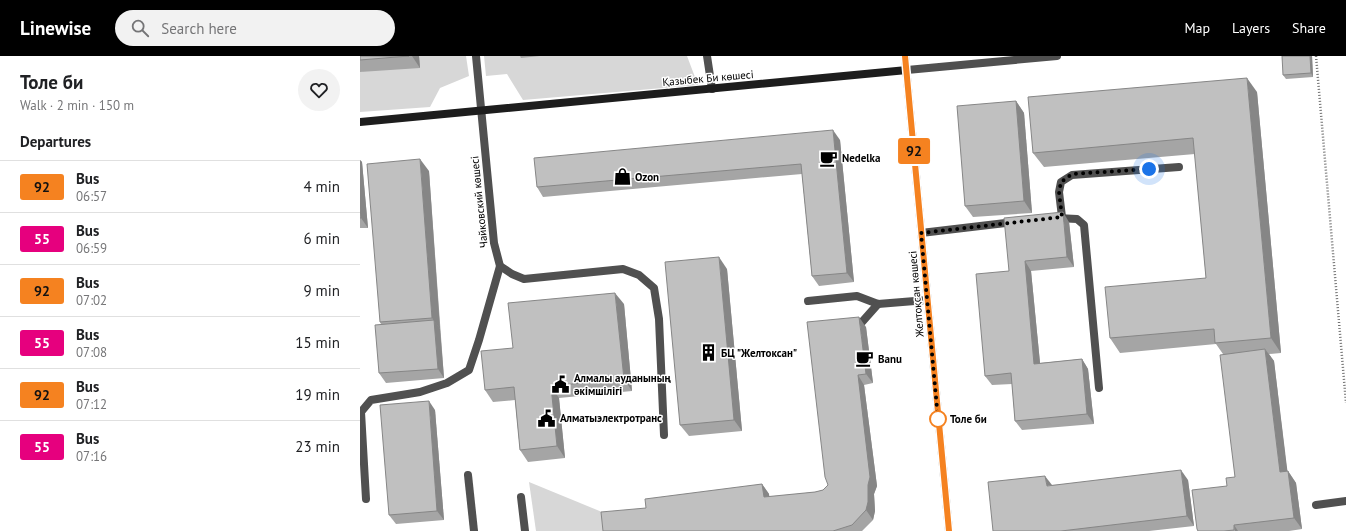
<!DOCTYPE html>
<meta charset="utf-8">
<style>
:root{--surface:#fff;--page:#f2f2f2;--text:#202124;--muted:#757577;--line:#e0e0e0;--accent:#000}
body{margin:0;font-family:"PT Sans",sans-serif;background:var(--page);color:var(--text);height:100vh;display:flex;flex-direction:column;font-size:15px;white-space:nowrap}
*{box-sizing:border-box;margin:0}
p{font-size:13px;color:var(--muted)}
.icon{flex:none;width:22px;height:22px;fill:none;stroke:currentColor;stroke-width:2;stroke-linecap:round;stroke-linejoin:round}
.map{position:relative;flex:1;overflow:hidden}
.details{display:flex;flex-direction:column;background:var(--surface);width:360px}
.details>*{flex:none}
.badge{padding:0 8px;border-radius:3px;font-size:14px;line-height:26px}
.you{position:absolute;width:20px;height:20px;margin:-10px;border:3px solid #fff;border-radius:50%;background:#1a73e8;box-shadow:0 0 0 6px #1a73e833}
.map>.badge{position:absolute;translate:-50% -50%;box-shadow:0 0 0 2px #fff}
h2{padding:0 20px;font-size:15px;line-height:36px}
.round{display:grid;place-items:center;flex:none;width:42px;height:42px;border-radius:21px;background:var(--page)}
.head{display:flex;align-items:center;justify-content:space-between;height:68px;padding:0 20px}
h1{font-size:19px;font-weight:800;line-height:30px}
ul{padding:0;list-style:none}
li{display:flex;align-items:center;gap:12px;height:52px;padding:0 20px;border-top:1px solid var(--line)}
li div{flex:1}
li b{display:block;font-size:15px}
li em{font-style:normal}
li .badge{min-width:44px;font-weight:700;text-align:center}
header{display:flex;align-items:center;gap:24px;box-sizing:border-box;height:56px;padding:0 20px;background:var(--accent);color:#fff}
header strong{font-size:19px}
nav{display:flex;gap:22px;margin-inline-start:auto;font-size:14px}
.search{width:280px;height:36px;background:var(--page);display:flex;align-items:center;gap:10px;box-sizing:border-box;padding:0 14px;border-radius:22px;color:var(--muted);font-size:15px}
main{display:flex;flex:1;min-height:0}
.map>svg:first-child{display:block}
.green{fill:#d7d7d7}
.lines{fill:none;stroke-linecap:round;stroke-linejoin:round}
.path{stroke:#727272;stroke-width:2.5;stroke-dasharray:1 2;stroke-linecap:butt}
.lane{stroke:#505050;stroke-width:8}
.street{stroke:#505050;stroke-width:8}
.secondary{stroke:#1d1d1d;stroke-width:8}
.wall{fill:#a5a5a5}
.shaded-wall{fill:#868686}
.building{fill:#c0c0c0;stroke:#868686}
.line-casing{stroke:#fff;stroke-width:9}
.line{stroke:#f58220;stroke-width:6}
.walk{stroke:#000;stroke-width:4;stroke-dasharray:0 7.2}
.stop-dot{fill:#fff;stroke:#f58220;stroke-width:2}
.labels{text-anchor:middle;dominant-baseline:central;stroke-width:3;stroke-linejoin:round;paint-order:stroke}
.street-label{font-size:11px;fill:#000;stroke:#fff}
.poi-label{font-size:11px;font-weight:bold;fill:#000;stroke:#fff;text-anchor:start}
.stop-label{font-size:11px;font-weight:bold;fill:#000;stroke:#fff;text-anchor:start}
</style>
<header>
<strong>Linewise</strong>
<div class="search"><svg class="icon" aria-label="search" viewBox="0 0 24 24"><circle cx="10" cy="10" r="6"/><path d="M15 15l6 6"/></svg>Search here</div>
<nav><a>Map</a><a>Layers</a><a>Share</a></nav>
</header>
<main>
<section class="details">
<div class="head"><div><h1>Толе би</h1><p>Walk · 2 min · 150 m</p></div><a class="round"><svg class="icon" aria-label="heart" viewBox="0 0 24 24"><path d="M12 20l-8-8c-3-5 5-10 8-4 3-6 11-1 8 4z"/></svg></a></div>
<h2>Departures</h2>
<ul>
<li><span class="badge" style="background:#f58220;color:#111">92</span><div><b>Bus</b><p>06:57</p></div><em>4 min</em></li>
<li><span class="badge" style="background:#e6007e;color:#fff">55</span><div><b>Bus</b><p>06:59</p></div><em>6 min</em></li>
<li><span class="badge" style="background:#f58220;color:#111">92</span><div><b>Bus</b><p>07:02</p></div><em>9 min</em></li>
<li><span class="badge" style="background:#e6007e;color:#fff">55</span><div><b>Bus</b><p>07:08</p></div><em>15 min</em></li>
<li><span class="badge" style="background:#f58220;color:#111">92</span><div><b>Bus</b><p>07:12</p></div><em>19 min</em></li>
<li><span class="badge" style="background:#e6007e;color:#fff">55</span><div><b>Bus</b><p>07:16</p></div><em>23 min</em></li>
</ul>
</section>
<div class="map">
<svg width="986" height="475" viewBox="0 0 986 475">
<rect width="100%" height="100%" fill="#fff"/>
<!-- green -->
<g class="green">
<polygon points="59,0 106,0 109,20 80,32 70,51 0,56 0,16"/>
<polygon points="124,0 327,0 338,29 163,44 147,18 126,20"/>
<polygon points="169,426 242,456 244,475 176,475"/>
</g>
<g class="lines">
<!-- path -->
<polyline class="path" points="956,0 986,347"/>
<!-- lane -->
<g class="lane">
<polyline points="116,0 134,187 140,210 152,218 164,223 263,213 279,219 294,232 299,263 304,379"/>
<polyline points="347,0 352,33"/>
<polyline points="702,161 699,136 701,126 712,119 819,111"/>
<polyline points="697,162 717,163 724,169 739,332"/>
<polyline points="561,177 654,166"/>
<polyline points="448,245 497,240 518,248 567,244"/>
<polyline points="493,267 502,266 518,248"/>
<polyline points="108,419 114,475"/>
<polyline points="161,441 165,475"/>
<polyline points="6,443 1,356 11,344 60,336 87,327 109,314 119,284 140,210"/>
<polyline points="956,449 986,445"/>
</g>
<!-- street -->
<polyline class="street" points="547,14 697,0"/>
<!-- secondary -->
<g class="secondary">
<polyline points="545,0 589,475"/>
<polyline points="0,66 547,14"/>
</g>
</g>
<!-- wall -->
<g class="wall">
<polygon points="0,0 59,0 60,12 0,16"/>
<polygon points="160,0 180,0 161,2"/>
<polygon points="952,0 953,21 926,23 923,19"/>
<polygon points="897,36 921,297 909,298 914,305 927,415 928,415 936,427 942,473 929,475 838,475 837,473 867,430 875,421 863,298 856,288 760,297 750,282 846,222 835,98 684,111 673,97"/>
<polygon points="656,45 664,57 672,157 613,161 605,150"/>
<polygon points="480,84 494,226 459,230 452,220 442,118 183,141 177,131"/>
<polygon points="0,104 2,106 8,172 0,172"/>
<polygon points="69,115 84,322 26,327 19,317 21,268 20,266"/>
<polygon points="709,166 714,211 671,215 680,307 722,303 728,313 734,368 662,374 655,365 652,328 632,329 625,320 649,215"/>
<polygon points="367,213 382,375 329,380 320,369"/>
<polygon points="264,248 272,335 199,342 205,402 168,406 160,394 155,344 133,346 125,334"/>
<polygon points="506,271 513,327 504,329 517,430 514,438 515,455 513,464 502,475 243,475 286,452 402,428 409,438 409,441 455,436 463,434 468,429"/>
<polygon points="75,354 84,464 36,468 29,459"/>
<polygon points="828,424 834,470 789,475 633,475 692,429"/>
</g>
<!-- shaded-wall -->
<g class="shaded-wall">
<polygon points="52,0 59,0 60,12"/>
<polygon points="950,0 952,0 953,21 951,17"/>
<polygon points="887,22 897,36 921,297 911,282"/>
<polygon points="656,45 664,57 672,157 664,145"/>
<polygon points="473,74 480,84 494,226 487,217"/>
<polygon points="60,103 69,115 80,273 72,262"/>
<polygon points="0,104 2,106 8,172 1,162 0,151"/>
<polygon points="703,156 709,166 714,211 707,201"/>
<polygon points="359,201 367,213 382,375 374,364"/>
<polygon points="665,205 671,215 681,317 674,308"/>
<polygon points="255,237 264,248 272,335 264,323"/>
<polygon points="499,261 506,271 513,327 506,318"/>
<polygon points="74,264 80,273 84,322 78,313"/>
<polygon points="905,293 914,305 929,428 920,416"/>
<polygon points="722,303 728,313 734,368 727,358"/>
<polygon points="498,319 504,329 517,430 514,438 515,455 513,464 506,454"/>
<polygon points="191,330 199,342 205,402 197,390"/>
<polygon points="69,345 75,354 84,464 77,455"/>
<polygon points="821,414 828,424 834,470 827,460"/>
<polygon points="928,415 936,427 942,473 934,462"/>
<polygon points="685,420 692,429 687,430"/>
<polygon points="402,428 409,438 411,451 404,441"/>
<polygon points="874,469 878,475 875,475"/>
</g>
<!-- building -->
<g class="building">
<polygon points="0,0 49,0 0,4"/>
<polygon points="922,0 950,0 951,17 923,19"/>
<polygon points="887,22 911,282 855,287 854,273 750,282 745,231 846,222 833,82 673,97 668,41"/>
<polygon points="656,45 664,145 605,150 597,50"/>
<polygon points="473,74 487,217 452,220 441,108 177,131 174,102"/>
<polygon points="60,103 72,262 20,266 7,108"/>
<polygon points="0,151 1,162 0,162"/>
<polygon points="703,156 707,201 665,205 674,308 722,303 727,358 655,365 651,317 625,320 616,218 649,215 644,162"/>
<polygon points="359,201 374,364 320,369 305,206"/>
<polygon points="255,237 264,323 191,330 197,390 160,394 154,331 125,334 121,295 153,292 148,247"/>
<polygon points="499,261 506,318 498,319 510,421 508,429 508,446 506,454 492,469 473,475 243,475 241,456 286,452 285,443 402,428 404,441 455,436 463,434 468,429 465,421 447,266"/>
<polygon points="74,264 78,313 19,317 15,269"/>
<polygon points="905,293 920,416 928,415 934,462 874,469 874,474 864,475 838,475 837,473 832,434 867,430 866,422 875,421 860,299"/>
<polygon points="69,345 77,455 29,459 20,349"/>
<polygon points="821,414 827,460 701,475 633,475 628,426 685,420 687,430"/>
</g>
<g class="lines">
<defs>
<polyline id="line" points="545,0 589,475"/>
</defs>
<!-- line casing -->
<use href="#line" class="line-casing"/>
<!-- line -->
<use href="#line" class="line"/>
<!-- walk -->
<polyline class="walk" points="578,363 561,177 702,161 699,136 701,126 712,118 789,113"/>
</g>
<!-- icons -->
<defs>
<symbol id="cafe-bare" viewBox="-9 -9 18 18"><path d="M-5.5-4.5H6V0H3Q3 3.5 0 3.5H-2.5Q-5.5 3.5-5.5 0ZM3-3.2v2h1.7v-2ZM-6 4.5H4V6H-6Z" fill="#000" stroke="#fff" stroke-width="2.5" paint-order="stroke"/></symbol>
<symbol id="shop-bare" viewBox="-9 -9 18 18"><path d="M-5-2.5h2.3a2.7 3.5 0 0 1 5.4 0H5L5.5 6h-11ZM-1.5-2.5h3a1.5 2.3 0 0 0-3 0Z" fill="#000" stroke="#fff" stroke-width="2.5" paint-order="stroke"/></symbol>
<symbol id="building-bare" viewBox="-9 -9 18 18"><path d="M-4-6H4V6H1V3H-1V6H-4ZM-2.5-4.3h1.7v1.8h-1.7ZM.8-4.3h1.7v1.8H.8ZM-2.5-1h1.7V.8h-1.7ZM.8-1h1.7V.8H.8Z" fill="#000" stroke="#fff" stroke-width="2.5" paint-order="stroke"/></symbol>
<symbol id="civic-bare" viewBox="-9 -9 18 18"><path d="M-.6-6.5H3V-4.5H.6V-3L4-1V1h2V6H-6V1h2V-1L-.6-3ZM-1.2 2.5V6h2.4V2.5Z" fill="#000" stroke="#fff" stroke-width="2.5" paint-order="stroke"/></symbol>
</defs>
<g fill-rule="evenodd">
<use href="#cafe-bare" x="456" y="90" width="25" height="25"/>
<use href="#shop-bare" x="250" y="108" width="25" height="25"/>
<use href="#building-bare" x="336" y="284" width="25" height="25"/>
<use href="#cafe-bare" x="492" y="290" width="25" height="25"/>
<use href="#civic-bare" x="188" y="316" width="25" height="25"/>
<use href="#civic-bare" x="174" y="350" width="25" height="25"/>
</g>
<!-- markers -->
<circle class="stop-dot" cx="578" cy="363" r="8"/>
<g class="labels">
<!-- street labels -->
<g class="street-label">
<text transform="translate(348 22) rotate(-5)">Қазыбек Би көшесі</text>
<text transform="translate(119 146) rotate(-96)">Чайковский көшесі</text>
<text transform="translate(556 238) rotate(-95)">Желтоқсан көшесі</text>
</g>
<!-- poi labels -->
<g class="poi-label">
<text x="482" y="102">Nedelka</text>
<text x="275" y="121">Ozon</text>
<text x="361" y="297">БЦ "Желтоксан"</text>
<text x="518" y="303">Banu</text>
<text x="214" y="322">Алмалы ауданының<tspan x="214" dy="13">әкімшілігі</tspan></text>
<text x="200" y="362">Алматыэлектротранс</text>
</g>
<!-- stop labels -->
<g class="stop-label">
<text x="590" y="363">Толе би</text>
</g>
</g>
</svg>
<div class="you" style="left:789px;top:113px"></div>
<b class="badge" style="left:554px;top:95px;background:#f58220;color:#111">92</b>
</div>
</main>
